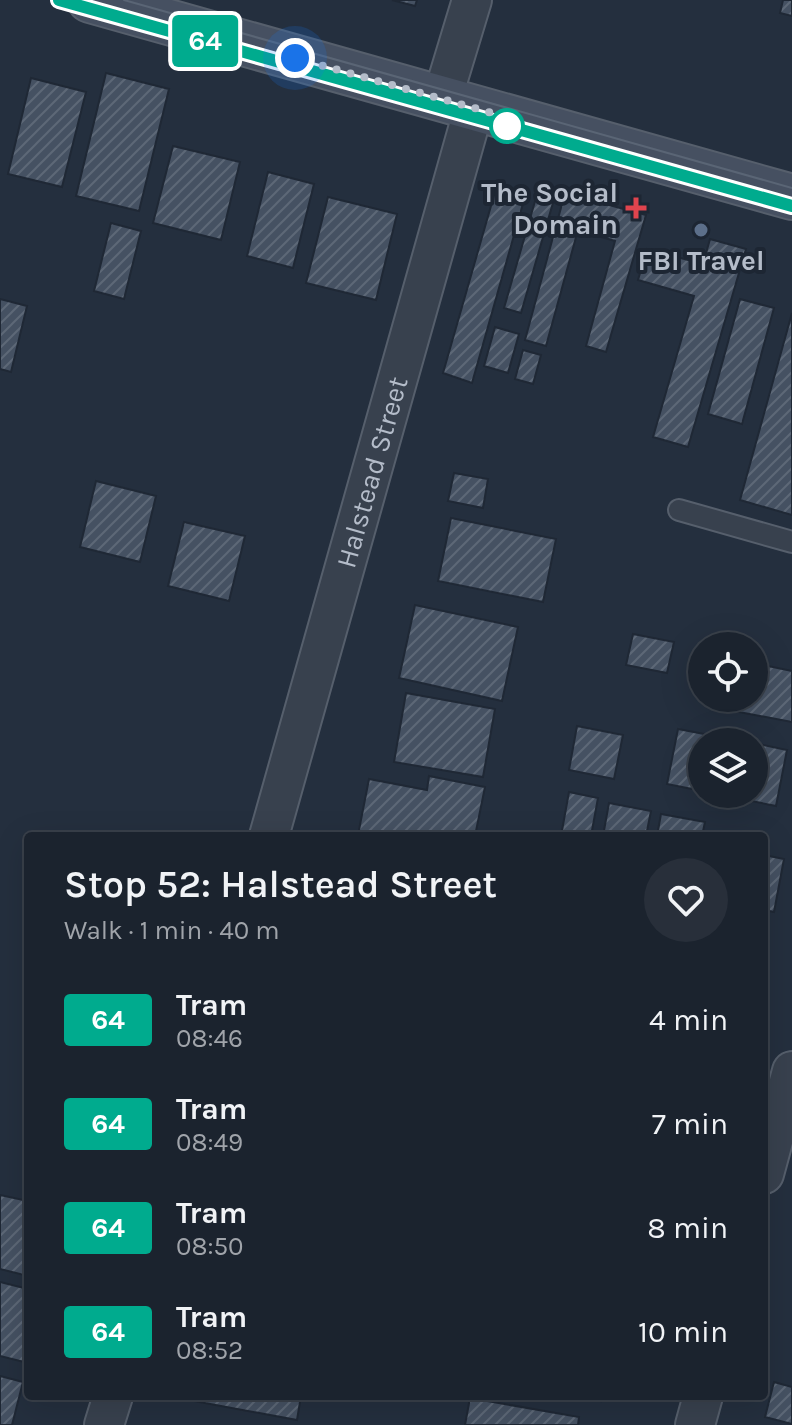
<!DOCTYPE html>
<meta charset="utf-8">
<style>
:root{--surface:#1b232e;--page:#282f3a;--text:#f1f3f6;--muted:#a0a4aa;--line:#39404a}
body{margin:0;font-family:Karla,sans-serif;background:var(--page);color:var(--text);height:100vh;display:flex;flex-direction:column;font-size:30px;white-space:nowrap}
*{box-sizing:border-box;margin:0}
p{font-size:26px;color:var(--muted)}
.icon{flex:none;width:44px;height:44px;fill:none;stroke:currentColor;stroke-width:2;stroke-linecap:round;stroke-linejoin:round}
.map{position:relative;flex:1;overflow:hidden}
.panel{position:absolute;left:24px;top:832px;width:744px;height:568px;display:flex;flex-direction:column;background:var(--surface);border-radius:8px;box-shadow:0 8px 32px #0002,0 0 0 2px var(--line)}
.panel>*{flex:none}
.badge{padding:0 16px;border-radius:6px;font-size:28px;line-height:52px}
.tools{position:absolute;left:688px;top:632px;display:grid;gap:16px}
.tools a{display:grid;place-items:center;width:80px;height:80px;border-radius:50%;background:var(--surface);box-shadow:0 8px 32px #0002,0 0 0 2px var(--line);font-size:40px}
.you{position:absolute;width:40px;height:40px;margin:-20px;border:6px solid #fff;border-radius:50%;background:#1a73e8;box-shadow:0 0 0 12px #1a73e833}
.map>.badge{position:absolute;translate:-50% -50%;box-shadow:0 0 0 4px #fff}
.round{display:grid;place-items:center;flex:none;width:84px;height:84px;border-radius:42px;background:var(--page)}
.summary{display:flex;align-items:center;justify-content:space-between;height:136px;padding:0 40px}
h1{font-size:38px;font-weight:600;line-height:60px}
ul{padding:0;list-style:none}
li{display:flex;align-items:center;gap:24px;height:104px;padding:0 40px}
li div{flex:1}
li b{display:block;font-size:30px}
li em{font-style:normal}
li .badge{min-width:88px;font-weight:700;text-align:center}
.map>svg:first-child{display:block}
.building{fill:url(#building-hatch);stroke:#1f2835;stroke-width:2}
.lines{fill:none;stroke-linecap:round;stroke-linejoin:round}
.lane-casing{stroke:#565f6c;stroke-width:24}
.street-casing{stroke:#565f6c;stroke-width:42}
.secondary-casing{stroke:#565f6c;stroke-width:48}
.lane{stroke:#38414e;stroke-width:20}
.street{stroke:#38414e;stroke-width:38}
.secondary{stroke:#465061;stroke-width:44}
.tram{stroke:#5a6575;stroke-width:2}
.line-casing{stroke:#fff;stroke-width:18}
.line{stroke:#00ab8e;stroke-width:12}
.walk{stroke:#b4bcc9;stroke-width:8;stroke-dasharray:0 14.4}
.stop-dot{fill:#fff;stroke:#00ab8e;stroke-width:4}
.health-dot{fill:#e0444e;stroke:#1d2633;stroke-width:3}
.service-dot{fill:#5c6f8a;stroke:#1d2633;stroke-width:3}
.labels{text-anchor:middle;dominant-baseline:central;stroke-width:8;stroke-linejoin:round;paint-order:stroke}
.poi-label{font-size:28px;font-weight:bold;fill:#b4bcc9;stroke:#1d2633;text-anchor:end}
.street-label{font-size:28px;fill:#b4bcc9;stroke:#1d2633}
</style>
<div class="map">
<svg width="792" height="1425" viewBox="0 0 792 1425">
<defs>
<pattern id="building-hatch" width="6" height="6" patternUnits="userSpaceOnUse" patternTransform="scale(2)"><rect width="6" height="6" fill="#455162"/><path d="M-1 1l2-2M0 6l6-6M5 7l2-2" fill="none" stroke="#5d6877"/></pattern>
</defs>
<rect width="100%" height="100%" fill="#242f3e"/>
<!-- building -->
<g class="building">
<polygon points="392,0 417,0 415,6"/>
<polygon points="783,0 792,0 792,16 780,13"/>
<polygon points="106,73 169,89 139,211 76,196"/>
<polygon points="31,78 86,92 62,187 8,174"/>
<polygon points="173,146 240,162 221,240 153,223"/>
<polygon points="268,172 314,184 293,268 247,256"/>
<polygon points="497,185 526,193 472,383 443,373"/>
<polygon points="538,191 555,196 521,313 504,308"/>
<polygon points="565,193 646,215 606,352 586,346 615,241 578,230 546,346 525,340"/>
<polygon points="328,197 397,214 376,300 306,283"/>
<polygon points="111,223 141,231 124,299 94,291"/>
<polygon points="710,239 746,249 688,447 653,437 694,296 638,280 647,249 703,264"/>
<polygon points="0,299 27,306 11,372 0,369"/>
<polygon points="740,299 774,308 742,424 708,414"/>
<polygon points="792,313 792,515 740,500"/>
<polygon points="495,327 519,334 508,373 484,366"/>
<polygon points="523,350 541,355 533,384 515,379"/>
<polygon points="454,473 488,479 483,508 448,501"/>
<polygon points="96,481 156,496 140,562 80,547"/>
<polygon points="451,518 556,539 543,602 438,581"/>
<polygon points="184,522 245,536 229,601 168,586"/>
<polygon points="415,605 518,627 502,701 399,678"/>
<polygon points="633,634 674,642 667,673 626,665"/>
<polygon points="754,663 792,671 792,722 723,709 725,698 754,698"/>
<polygon points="406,693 495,709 483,777 394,762"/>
<polygon points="577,726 623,735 614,779 569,770"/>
<polygon points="678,729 746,742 702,742 702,791 667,784"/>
<polygon points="754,743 787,750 776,806 717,794 754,794"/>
<polygon points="429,776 485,787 475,836 358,835 369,779 427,790"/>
<polygon points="569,792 598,798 591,836 561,836"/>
<polygon points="609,803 651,811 646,836 603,836"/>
<polygon points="661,814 705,822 702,836 657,836"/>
<polygon points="764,855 784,859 774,912 764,910"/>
<polygon points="0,1195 28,1201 28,1276 0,1269"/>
<polygon points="0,1282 28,1289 28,1363 0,1356"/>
<polygon points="0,1376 23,1382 12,1425 0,1425"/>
<polygon points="774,1382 792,1387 792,1424 765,1417"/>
<polygon points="195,1396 301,1396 297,1420 194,1401"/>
<polygon points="571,1396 602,1396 601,1401"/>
<polygon points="470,1398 579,1417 578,1425 465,1425"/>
</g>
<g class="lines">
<defs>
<polyline id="lane" points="679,510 792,542"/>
<g id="street">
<polyline points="442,99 472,0"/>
<path id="s1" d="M269,836L474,108"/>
<polyline points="764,1174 792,1071"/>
<polyline points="104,1425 113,1396"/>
<polyline points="695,1425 703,1396"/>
</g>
<polyline id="secondary" points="90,0 792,197"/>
</defs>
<!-- lane casing -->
<use href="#lane" class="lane-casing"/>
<!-- street casing -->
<use href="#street" class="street-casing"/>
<!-- secondary casing -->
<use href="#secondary" class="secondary-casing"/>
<!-- lane -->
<use href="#lane" class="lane"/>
<!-- street -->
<use href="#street" class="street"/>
<!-- secondary -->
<use href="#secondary" class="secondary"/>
<!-- tram -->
<g class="tram">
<polyline points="59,0 792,206"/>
<polyline points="124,0 792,188"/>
</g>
</g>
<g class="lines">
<defs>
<polyline id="line" points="59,0 792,206"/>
</defs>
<!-- line casing -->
<use href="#line" class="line-casing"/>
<!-- line -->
<use href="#line" class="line"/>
<!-- walk -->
<polyline class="walk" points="295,58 503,116 507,126"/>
</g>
<!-- markers -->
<circle class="stop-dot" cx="507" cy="126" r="16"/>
<path class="health-dot" d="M632 196h8v8h8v8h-8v8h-8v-8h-8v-8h8z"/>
<circle class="service-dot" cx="701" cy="230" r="8"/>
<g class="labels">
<!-- poi labels -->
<g class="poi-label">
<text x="618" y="192">The Social<tspan x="618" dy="32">Domain</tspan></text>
<text x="701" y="260" text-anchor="middle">FBI Travel</text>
</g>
<!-- street labels -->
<g class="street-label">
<text stroke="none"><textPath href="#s1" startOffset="378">Halstead Street</textPath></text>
</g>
</g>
</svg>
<div class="tools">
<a><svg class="icon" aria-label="locate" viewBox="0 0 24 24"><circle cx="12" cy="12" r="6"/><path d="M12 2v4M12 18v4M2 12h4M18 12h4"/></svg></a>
<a><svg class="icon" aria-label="layers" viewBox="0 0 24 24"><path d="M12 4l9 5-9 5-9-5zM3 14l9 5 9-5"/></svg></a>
</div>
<div class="you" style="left:295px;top:58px"></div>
<b class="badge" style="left:205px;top:41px;background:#00ab8e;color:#fff">64</b>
<section class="panel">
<div class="summary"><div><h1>Stop 52: Halstead Street</h1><p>Walk · 1 min · 40 m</p></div><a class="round"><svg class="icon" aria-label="heart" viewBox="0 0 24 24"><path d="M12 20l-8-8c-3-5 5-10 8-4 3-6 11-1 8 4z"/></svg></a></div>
<ul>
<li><span class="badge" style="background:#00ab8e;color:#fff">64</span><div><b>Tram</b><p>08:46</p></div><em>4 min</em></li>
<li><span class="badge" style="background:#00ab8e;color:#fff">64</span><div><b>Tram</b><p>08:49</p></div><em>7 min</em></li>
<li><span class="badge" style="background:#00ab8e;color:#fff">64</span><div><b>Tram</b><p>08:50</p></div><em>8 min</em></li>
<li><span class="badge" style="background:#00ab8e;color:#fff">64</span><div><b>Tram</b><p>08:52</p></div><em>10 min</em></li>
</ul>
</section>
</div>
